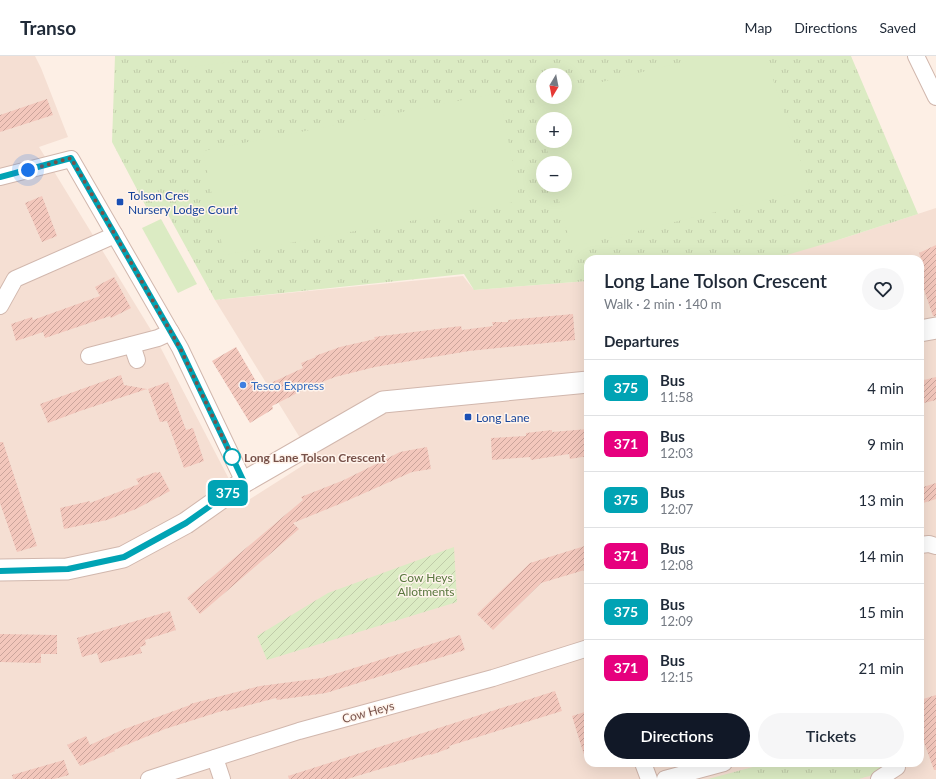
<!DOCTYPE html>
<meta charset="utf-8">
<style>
:root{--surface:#fff;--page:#f6f6f7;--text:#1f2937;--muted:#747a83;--line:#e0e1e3;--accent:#111827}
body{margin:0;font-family:Lato,sans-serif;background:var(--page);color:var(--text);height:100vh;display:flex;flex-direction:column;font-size:15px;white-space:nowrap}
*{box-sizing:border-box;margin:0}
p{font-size:13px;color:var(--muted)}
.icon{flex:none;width:22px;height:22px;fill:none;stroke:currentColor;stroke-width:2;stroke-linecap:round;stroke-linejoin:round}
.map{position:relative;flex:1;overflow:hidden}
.panel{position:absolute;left:584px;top:199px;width:340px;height:512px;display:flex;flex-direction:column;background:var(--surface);border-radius:12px;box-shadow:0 4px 16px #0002}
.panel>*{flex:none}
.badge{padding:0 8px;border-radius:6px;font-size:14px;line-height:26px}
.needle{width:26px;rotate:190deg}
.controls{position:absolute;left:536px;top:12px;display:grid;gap:8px}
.controls a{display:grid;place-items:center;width:36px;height:36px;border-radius:50%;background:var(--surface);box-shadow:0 4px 16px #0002;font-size:20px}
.you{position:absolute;width:20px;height:20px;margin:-10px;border:3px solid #fff;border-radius:50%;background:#1a73e8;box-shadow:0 0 0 6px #1a73e833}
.map>.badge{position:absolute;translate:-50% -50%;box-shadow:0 0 0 2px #fff}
h2{padding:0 20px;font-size:15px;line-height:36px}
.round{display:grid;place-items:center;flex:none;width:42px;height:42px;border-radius:21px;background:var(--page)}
.head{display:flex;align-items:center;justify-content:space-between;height:68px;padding:0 20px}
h1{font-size:19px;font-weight:600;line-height:30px}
.action{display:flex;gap:8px;margin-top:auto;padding:8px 20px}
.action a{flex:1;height:46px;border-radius:24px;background:var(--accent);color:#fff;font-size:16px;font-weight:600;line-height:46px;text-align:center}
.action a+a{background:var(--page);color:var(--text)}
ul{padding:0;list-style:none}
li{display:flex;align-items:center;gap:12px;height:56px;padding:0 20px;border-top:1px solid var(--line)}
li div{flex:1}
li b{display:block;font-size:15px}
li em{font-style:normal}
li .badge{min-width:44px;font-weight:700;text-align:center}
header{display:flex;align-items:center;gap:24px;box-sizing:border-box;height:56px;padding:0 20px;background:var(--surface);border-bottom:1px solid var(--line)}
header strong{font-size:19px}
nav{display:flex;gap:22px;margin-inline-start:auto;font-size:14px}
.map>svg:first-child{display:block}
.residential{fill:#f5dfd3}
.grass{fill:url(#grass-tufts);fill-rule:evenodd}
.park{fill:#dbebc3}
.garden{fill:url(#garden-furrows)}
.building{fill:url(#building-hatch)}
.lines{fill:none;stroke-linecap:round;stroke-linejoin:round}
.minor-casing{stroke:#d1b7ad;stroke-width:18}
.tertiary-casing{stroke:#d1b7ad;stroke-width:23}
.minor{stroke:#fff;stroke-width:16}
.tertiary{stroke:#fff;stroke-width:21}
.line-casing{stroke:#fff;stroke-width:9}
.line{stroke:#00a3b4;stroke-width:6}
.walk{stroke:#775149;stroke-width:4;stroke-dasharray:0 7.2}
.transit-dot{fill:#1a4fb4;stroke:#fff4ec;stroke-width:1.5}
.shop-dot{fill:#3f7fe0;stroke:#fff4ec;stroke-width:1.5}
.stop-dot{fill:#fff;stroke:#00a3b4;stroke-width:2}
.labels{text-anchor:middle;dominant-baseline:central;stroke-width:3;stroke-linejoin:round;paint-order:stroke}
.transit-label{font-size:12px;fill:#164399;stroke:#fff4ec;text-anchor:start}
.shop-label{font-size:12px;fill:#366cbe;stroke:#fff4ec;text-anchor:start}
.stop-label{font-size:12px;font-weight:bold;fill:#775149;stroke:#fff4ec;text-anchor:start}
.park-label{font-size:12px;fill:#59773e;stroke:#fff4ec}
.street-label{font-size:12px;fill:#775149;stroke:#fff4ec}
</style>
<header>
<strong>Transo</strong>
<nav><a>Map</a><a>Directions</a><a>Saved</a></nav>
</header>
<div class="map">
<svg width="936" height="723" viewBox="0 0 936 723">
<defs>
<pattern id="grass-tufts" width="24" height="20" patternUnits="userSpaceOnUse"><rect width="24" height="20" fill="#dbebc3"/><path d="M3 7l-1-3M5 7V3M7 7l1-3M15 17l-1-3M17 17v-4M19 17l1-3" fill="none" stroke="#c0cba9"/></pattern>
<pattern id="garden-furrows" width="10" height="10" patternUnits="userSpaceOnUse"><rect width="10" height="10" fill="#dbebc3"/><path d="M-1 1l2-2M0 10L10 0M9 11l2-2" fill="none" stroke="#c0cba9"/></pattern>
<pattern id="building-hatch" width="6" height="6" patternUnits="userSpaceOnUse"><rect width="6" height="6" fill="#f3c7bc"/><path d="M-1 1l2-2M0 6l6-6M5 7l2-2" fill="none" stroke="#caa49b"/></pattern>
</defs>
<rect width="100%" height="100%" fill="#fdefe5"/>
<!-- residential -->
<polygon class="residential" points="0,0 35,0 41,12 68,81 39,91 154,279 242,448 313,403 215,244 463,220 474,234 588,225 588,707 920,707 920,203 756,203 841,183 936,152 936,723 0,723"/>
<!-- grass -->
<g class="grass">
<path d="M115,0H851L918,158L841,183L780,201L762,203H588V225L474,234L464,218L215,244L165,153L151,160L112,86ZM543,19H565V41H543ZM543,63H565V85H543ZM543,107H565V129H543Z"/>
<path d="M768,707H887C884,718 868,720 859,723H708Z"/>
</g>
<!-- park -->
<g class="park">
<polygon points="189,0 280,0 190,11"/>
<polygon points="707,0 765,0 810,133 571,191 555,129 565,129 565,107 550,107 545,85 565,85 565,63 543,63 543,78 534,43 543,41 565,41 565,35"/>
<polygon points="499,37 520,145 224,199 203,95"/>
<polygon points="161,163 197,228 178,237 142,172"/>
</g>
<!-- garden -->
<polygon class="garden" points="454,491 457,546 267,604 257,580 328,537"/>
<!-- building -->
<g class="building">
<polygon points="47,43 53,59 0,76 0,59"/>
<polygon points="42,140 57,180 42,186 25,147"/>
<polygon points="936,189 936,260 933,260 920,222 920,214 925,213 919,197"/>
<polygon points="114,221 131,252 111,262 110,260 45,282 43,276 16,285 11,268 32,261 33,264 100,240 95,231"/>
<polygon points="573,258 575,284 469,295 375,311 335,321 307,332 272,350 273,353 250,367 212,305 236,291 260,332 303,312 301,307 316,301 315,300 340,291 375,283 374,281 461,270 462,274 493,270 492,266 508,266 508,264"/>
<polygon points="121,319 124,329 147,333 80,355 48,367 40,348"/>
<polygon points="936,321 936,344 920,348 920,325"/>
<polygon points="168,326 186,374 193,372 204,405 184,412 167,365 160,366 148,333"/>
<polygon points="588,373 588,400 570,403 569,398 531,404 530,401 492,404 491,382 526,380 526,377 552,374 552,376"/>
<polygon points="0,386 3,386 37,490 17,496 0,447"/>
<polygon points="427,391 431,413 412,416 342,447 293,467 299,473 200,558 187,542 303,444 301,441 344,424 400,396"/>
<polygon points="156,416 157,417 160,416 170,435 136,453 107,464 64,473 60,452 90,445 90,447 139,428 136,423"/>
<polygon points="936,427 936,443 920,448 920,432"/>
<polygon points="588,489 588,513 541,527 493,574 477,558 530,507"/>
<polygon points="170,555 176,574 145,584 146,589 140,591 142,597 100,607 97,597 82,601 77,582"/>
<polygon points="0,578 57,579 57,598 41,598 41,607 0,606"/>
<polygon points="460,579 465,594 326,637 277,644 276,642 226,655 225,654 165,673 114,694 115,695 80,710 67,689 86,680 90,689 122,674 190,649 190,648 260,630 322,622"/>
<polygon points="555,635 562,655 449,690 450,692 431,699 431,698 347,723 289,723 288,720"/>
<polygon points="936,639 936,714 934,714 920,675 920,644"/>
<polygon points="588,655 588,702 585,702 572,660"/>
<polygon points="64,704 69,719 54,723 13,723 12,719"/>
</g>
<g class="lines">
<defs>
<g id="minor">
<polyline points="916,0 936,41"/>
<polyline points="0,121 71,103 180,292 244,426"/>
<polyline points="0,250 15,223 115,179"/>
<polyline points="132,289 137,304"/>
<polyline points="89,300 158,282 171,276"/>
<polyline points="920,489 929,488 936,490"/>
<polyline points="215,702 222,723"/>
<polyline points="643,707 649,723"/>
<polyline points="149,723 299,675 493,622 588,592"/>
<polyline points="665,723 724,707"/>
<polyline points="879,723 897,711 897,707"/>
</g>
<g id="tertiary">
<polyline points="920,275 936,272"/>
<polyline points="0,514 67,513 123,501 186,467 244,426 383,346 588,326"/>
</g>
</defs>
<!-- minor casing -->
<use href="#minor" class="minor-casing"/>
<!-- tertiary casing -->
<use href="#tertiary" class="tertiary-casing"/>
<!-- minor -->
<use href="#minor" class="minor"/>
<!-- tertiary -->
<use href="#tertiary" class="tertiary"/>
</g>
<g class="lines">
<defs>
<polyline id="line" points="0,121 71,102 180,292 244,426 186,467 124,501 68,513 0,515"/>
</defs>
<!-- line casing -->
<use href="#line" class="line-casing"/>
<!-- line -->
<use href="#line" class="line"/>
<!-- walk -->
<polyline class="walk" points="28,114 71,102 180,292 232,401"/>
</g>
<!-- markers -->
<g class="transit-dot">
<rect x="116" y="142" width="8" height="8" rx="2"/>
<rect x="464" y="357" width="8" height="8" rx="2"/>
</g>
<circle class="shop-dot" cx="243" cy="329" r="4"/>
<circle class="stop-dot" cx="232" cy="401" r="8"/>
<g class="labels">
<!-- transit labels -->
<g class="transit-label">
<text x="128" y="139">Tolson Cres<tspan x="128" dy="14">Nursery Lodge Court</tspan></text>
<text x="476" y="361">Long Lane</text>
</g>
<!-- shop labels -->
<g class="shop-label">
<text x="251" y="329">Tesco Express</text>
</g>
<!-- stop labels -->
<g class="stop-label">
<text x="244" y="401">Long Lane Tolson Crescent</text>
</g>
<!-- park labels -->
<g class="park-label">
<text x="426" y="521">Cow Heys<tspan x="426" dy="14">Allotments</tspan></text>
</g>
<!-- street labels -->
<g class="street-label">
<text transform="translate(368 656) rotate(-15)">Cow Heys</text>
</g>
</g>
</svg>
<div class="controls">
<a><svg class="needle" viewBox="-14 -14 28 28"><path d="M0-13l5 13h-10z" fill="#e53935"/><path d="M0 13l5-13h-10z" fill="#747a83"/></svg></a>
<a>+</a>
<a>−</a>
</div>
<div class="you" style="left:28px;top:114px"></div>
<b class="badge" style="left:228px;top:437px;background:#00a3b4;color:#fff">375</b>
<section class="panel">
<div class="head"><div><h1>Long Lane Tolson Crescent</h1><p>Walk · 2 min · 140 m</p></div><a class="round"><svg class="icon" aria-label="heart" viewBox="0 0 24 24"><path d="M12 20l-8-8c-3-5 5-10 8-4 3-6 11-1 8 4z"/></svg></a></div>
<h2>Departures</h2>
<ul>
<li><span class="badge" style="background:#00a3b4;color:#fff">375</span><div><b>Bus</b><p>11:58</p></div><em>4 min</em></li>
<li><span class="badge" style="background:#e6007e;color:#fff">371</span><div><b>Bus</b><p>12:03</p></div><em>9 min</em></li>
<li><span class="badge" style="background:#00a3b4;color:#fff">375</span><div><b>Bus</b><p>12:07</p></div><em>13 min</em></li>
<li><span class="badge" style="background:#e6007e;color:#fff">371</span><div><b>Bus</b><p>12:08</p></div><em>14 min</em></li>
<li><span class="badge" style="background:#00a3b4;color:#fff">375</span><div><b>Bus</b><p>12:09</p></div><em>15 min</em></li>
<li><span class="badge" style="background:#e6007e;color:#fff">371</span><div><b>Bus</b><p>12:15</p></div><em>21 min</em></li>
</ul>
<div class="action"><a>Directions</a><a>Tickets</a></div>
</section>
</div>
